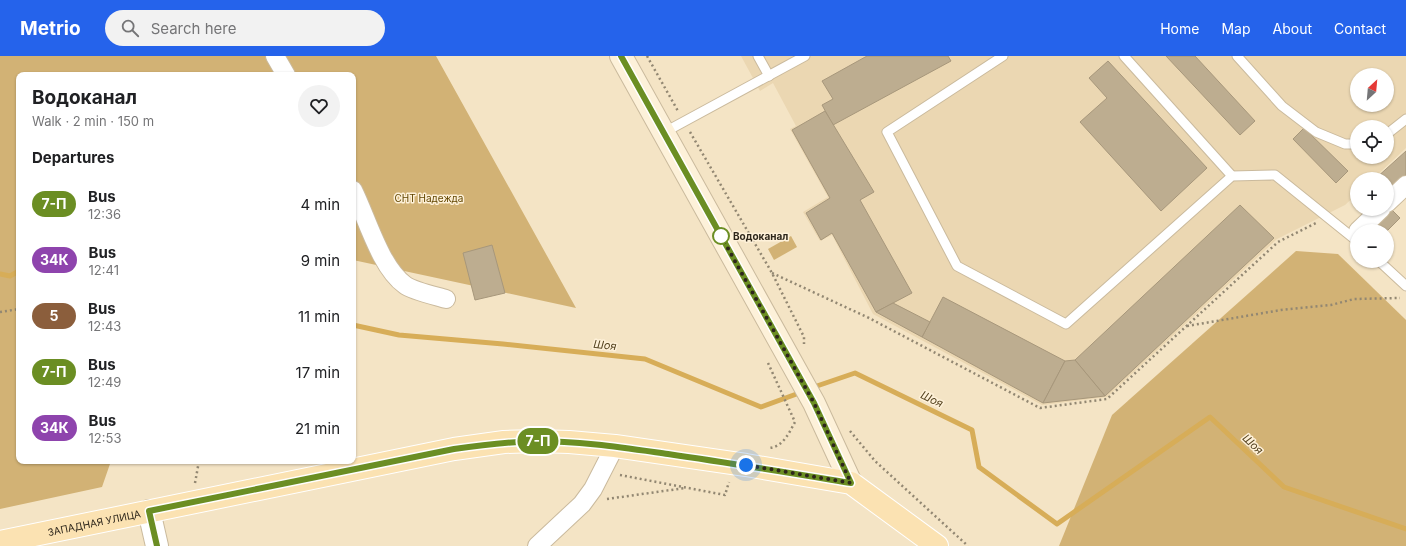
<!DOCTYPE html>
<meta charset="utf-8">
<style>
:root{--surface:#fff;--page:#f2f2f2;--text:#202124;--muted:#757577;--accent:#2563eb}
body{margin:0;font-family:Inter,sans-serif;background:var(--page);color:var(--text);height:100vh;display:flex;flex-direction:column;font-size:15px;white-space:nowrap}
*{box-sizing:border-box;margin:0}
p{font-size:13px;color:var(--muted)}
.icon{flex:none;width:22px;height:22px;fill:none;stroke:currentColor;stroke-width:2;stroke-linecap:round;stroke-linejoin:round}
.map{position:relative;flex:1;overflow:hidden}
.side{position:absolute;left:16px;top:16px;width:340px;height:392px;display:flex;flex-direction:column;background:var(--surface);border-radius:8px;box-shadow:0 1px 3px #0004}
.side>*{flex:none}
.badge{padding:0 8px;border-radius:13px;font-size:14px;line-height:26px}
.needle{width:26px;rotate:26deg}
.buttons{position:absolute;left:1350px;top:12px;display:grid;gap:8px}
.buttons a{display:grid;place-items:center;width:44px;height:44px;border-radius:50%;background:var(--surface);box-shadow:0 1px 3px #0004;font-size:20px}
.you{position:absolute;width:20px;height:20px;margin:-10px;border:3px solid #fff;border-radius:50%;background:#1a73e8;box-shadow:0 0 0 6px #1a73e833}
.map>.badge{position:absolute;translate:-50% -50%;box-shadow:0 0 0 2px #fff}
h2{padding:0 16px;font-size:15px;line-height:36px}
.round{display:grid;place-items:center;flex:none;width:42px;height:42px;border-radius:21px;background:var(--page)}
.overview{display:flex;align-items:center;justify-content:space-between;height:68px;padding:0 16px}
h1{font-size:19px;font-weight:700;line-height:30px}
ul{padding:0;list-style:none}
li{display:flex;align-items:center;gap:12px;height:56px;padding:0 16px}
li div{flex:1}
li b{display:block;font-size:15px}
li em{font-style:normal}
li .badge{min-width:44px;font-weight:700;text-align:center}
header{display:flex;align-items:center;gap:24px;box-sizing:border-box;height:56px;padding:0 20px;background:var(--accent);color:#fff}
header strong{font-size:19px}
nav{display:flex;gap:22px;margin-inline-start:auto;font-size:14px}
.search{width:280px;height:36px;background:var(--page);display:flex;align-items:center;gap:10px;box-sizing:border-box;padding:0 14px;border-radius:22px;color:var(--muted);font-size:15px}
.map>svg:first-child{display:block}
.built{fill:#ebd7b2;fill-rule:evenodd}
.green{fill:#d2b275}
.lines{fill:none;stroke-linecap:round;stroke-linejoin:round}
.stream{stroke:#d7ad58;stroke-width:5}
.building{fill:#bdad90;stroke:#a7977b}
.service-casing{stroke:#caba9d;stroke-width:11}
.minor-casing{stroke:#caba9d;stroke-width:20}
.tertiary-casing{stroke:#caba9d;stroke-width:24}
.secondary-casing{stroke:#caba9d;stroke-width:24}
.primary-casing{stroke:#fff;stroke-width:24}
.path{stroke:#928772;stroke-width:2.5;stroke-dasharray:2 3;stroke-linecap:butt}
.service{stroke:#fff;stroke-width:9}
.minor{stroke:#fff;stroke-width:18}
.tertiary{stroke:#fff;stroke-width:22}
.secondary{stroke:#fdf1d9;stroke-width:22}
.primary{stroke:#fbe2b2;stroke-width:22}
.line-casing{stroke:#fff;stroke-width:9}
.line{stroke:#6b8e23;stroke-width:6}
.walk{stroke:#2d261b;stroke-width:4;stroke-dasharray:0 7.2}
.stop-dot{fill:#fff;stroke:#6b8e23;stroke-width:2}
.labels{text-anchor:middle;dominant-baseline:central;stroke-width:3;stroke-linejoin:round;paint-order:stroke}
.park-label{font-size:10px;fill:#624600;stroke:#fef1d9}
.stop-label{font-size:10px;font-weight:bold;fill:#2d261b;stroke:#fef1d9;text-anchor:start}
.street-label{font-size:10px;fill:#2d261b;stroke:#fef1d9}
.water-label{font-size:11px;font-style:italic;fill:#564420;stroke:#fef1d9}
</style>
<header>
<strong>Metrio</strong>
<div class="search"><svg class="icon" aria-label="search" viewBox="0 0 24 24"><circle cx="10" cy="10" r="6"/><path d="M15 15l6 6"/></svg>Search here</div>
<nav><a>Home</a><a>Map</a><a>About</a><a>Contact</a></nav>
</header>
<div class="map">
<svg width="1406" height="490" viewBox="0 0 1406 490">
<rect width="100%" height="100%" fill="#f4e4c5"/>
<!-- built -->
<path class="built" d="M741,0H1406V92L1373,123H1357V138L1345,149L1277,183L1107,341L1042,349L873,258L832,179L820,185L803,156L828,141L790,73L796,70L773,27L760,35ZM1357,19H1387V49H1357ZM1357,71H1387V101H1357Z"/>
<!-- green -->
<g class="green">
<polygon points="0,0 436,0 576,252 353,204 353,19 19,19 19,405 111,405 102,431 0,453"/>
<polygon points="791,180 797,191 774,204 768,193"/>
<polygon points="1296,195 1338,198 1406,264 1406,490 1059,490 1112,359"/>
</g>
<g class="lines">
<!-- stream -->
<g class="stream">
<polyline points="0,218 10,220 19,215"/>
<polyline points="353,269 399,279 503,288 645,303 761,351 802,336"/>
<polyline points="811,332 855,317 972,374 979,411 1057,468 1210,361 1284,431 1406,473"/>
</g>
</g>
<!-- building -->
<g class="building">
<polygon points="867,0 948,0 951,5 833,69 822,49 833,43 822,25"/>
<polygon points="1166,0 1195,0 1255,65 1240,79"/>
<polygon points="1108,5 1207,112 1161,155 1080,66 1107,42 1089,22"/>
<polygon points="825,55 874,136 860,144 912,237 876,256 832,177 821,184 806,157 830,142 792,74"/>
<polygon points="1304,72 1348,115 1336,127 1293,83"/>
<polygon points="1406,95 1406,125 1387,142 1387,123 1375,123"/>
<polygon points="1240,149 1274,182 1105,340 1075,304"/>
<polygon points="1390,152 1400,162 1387,175 1378,175 1372,169"/>
<polygon points="492,189 505,237 475,244 463,197"/>
<polygon points="943,241 1065,305 1043,347 922,281"/>
<polygon points="893,247 930,266 922,281 876,256"/>
<polygon points="1075,304 1105,340 1043,347 1065,305"/>
</g>
<g class="lines">
<defs>
<g id="service">
<polyline points="758,0 769,20"/>
<polyline points="1003,0 887,76 957,210 1066,268 1232,120 1275,119 1357,185"/>
<polyline points="1124,0 1232,120"/>
<polyline points="1237,0 1282,50 1316,76 1345,88 1357,88"/>
<polyline points="663,77 805,0"/>
<polyline points="1387,78 1406,63"/>
<polyline points="1379,205 1406,230"/>
</g>
<g id="minor">
<polyline points="275,0 286,19"/>
<path d="M353,134C367,162 380,211 405,229C413,235 436,240 446,243"/>
<polyline points="1387,147 1406,129"/>
<polyline points="1358,175 1381,153"/>
<polyline points="537,490 582,448 593,433 615,390"/>
</g>
<polyline id="tertiary" points="149,455 157,490"/>
<polyline id="secondary" points="621,0 814,347 851,427"/>
<g id="primary">
<path id="s1" d="M0,486L454,393L504,386L537,385L569,386L615,390L746,409L851,427L937,490"/>
</g>
</defs>
<!-- service casing -->
<use href="#service" class="service-casing"/>
<!-- minor casing -->
<use href="#minor" class="minor-casing"/>
<!-- tertiary casing -->
<use href="#tertiary" class="tertiary-casing"/>
<!-- secondary casing -->
<use href="#secondary" class="secondary-casing"/>
<!-- primary casing -->
<use href="#primary" class="primary-casing"/>
<!-- path -->
<g class="path">
<polyline points="647,0 678,55"/>
<polyline points="690,76 772,217 804,281 804,288"/>
<polyline points="772,217 869,262 1040,352 1107,343 1278,186 1316,167"/>
<polyline points="0,256 19,253"/>
<polyline points="1187,270 1281,254 1331,249 1354,243 1400,242"/>
<path d="M768,307L795,366C789,377 783,391 769,392"/>
<polyline points="850,375 875,405 968,490"/>
<polyline points="620,419 725,439 729,426"/>
<polyline points="195,427 199,405"/>
<polyline points="607,443 685,432"/>
</g>
<!-- service -->
<use href="#service" class="service"/>
<!-- minor -->
<use href="#minor" class="minor"/>
<!-- tertiary -->
<use href="#tertiary" class="tertiary"/>
<!-- secondary -->
<use href="#secondary" class="secondary"/>
<!-- primary -->
<use href="#primary" class="primary"/>
</g>
<g class="lines">
<defs>
<path id="line" d="M157,490L149,455L454,393C481,389 508,386 536,385C580,385 625,392 668,398C730,407 790,417 851,427L814,347L621,0"/>
</defs>
<!-- line casing -->
<use href="#line" class="line-casing"/>
<!-- line -->
<use href="#line" class="line"/>
<!-- walk -->
<polyline class="walk" points="721,180 814,347 851,427 746,409"/>
</g>
<!-- markers -->
<circle class="stop-dot" cx="721" cy="180" r="8"/>
<g class="labels">
<!-- park labels -->
<g class="park-label">
<text x="429" y="142">СНТ Надежда</text>
</g>
<!-- stop labels -->
<g class="stop-label">
<text x="733" y="180">Водоканал</text>
</g>
<!-- street labels -->
<g class="street-label">
<text stroke="none"><textPath href="#s1" startOffset="96">ЗАПАДНАЯ УЛИЦА</textPath></text>
</g>
<!-- water labels -->
<g class="water-label">
<text transform="translate(605 289) rotate(6)">Шоя</text>
<text transform="translate(932 343) rotate(26)">Шоя</text>
<text transform="translate(1253 388) rotate(43)">Шоя</text>
</g>
</g>
</svg>
<div class="buttons">
<a><svg class="needle" viewBox="-14 -14 28 28"><path d="M0-13l5 13h-10z" fill="#e53935"/><path d="M0 13l5-13h-10z" fill="#757577"/></svg></a>
<a><svg class="icon" aria-label="locate" viewBox="0 0 24 24"><circle cx="12" cy="12" r="6"/><path d="M12 2v4M12 18v4M2 12h4M18 12h4"/></svg></a>
<a>+</a>
<a>−</a>
</div>
<div class="you" style="left:746px;top:409px"></div>
<b class="badge" style="left:538px;top:385px;background:#6b8e23;color:#fff">7-П</b>
<section class="side">
<div class="overview"><div><h1>Водоканал</h1><p>Walk · 2 min · 150 m</p></div><a class="round"><svg class="icon" aria-label="heart" viewBox="0 0 24 24"><path d="M12 20l-8-8c-3-5 5-10 8-4 3-6 11-1 8 4z"/></svg></a></div>
<h2>Departures</h2>
<ul>
<li><span class="badge" style="background:#6b8e23;color:#fff">7-П</span><div><b>Bus</b><p>12:36</p></div><em>4 min</em></li>
<li><span class="badge" style="background:#8e44ad;color:#fff">34К</span><div><b>Bus</b><p>12:41</p></div><em>9 min</em></li>
<li><span class="badge" style="background:#8b5e3c;color:#fff">5</span><div><b>Bus</b><p>12:43</p></div><em>11 min</em></li>
<li><span class="badge" style="background:#6b8e23;color:#fff">7-П</span><div><b>Bus</b><p>12:49</p></div><em>17 min</em></li>
<li><span class="badge" style="background:#8e44ad;color:#fff">34К</span><div><b>Bus</b><p>12:53</p></div><em>21 min</em></li>
</ul>
</section>
</div>
